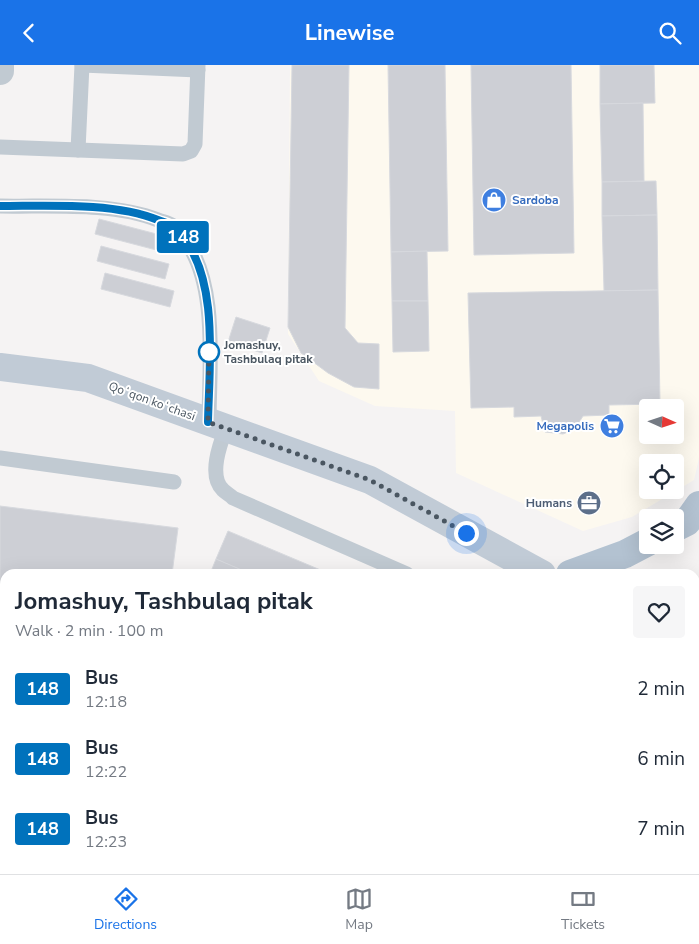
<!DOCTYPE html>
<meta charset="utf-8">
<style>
:root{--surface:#fff;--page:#f6f6f7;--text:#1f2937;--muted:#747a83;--line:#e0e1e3;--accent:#1a73e8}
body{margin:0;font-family:"Nunito Sans",sans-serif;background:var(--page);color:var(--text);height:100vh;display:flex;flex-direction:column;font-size:19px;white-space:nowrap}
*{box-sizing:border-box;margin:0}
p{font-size:16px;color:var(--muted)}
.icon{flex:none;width:28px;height:28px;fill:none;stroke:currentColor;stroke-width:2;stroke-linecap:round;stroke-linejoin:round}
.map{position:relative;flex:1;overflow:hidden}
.details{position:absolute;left:0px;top:504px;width:700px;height:306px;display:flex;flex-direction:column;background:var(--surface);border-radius:15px 15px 0 0;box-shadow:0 5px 20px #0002}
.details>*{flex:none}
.badge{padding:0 10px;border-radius:4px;font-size:18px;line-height:32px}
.needle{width:32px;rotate:93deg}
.controls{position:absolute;left:639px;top:334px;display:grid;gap:10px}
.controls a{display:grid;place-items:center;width:45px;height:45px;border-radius:5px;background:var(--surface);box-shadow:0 5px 20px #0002;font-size:25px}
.you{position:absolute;width:25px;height:25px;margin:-12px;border:4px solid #fff;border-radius:50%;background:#1a73e8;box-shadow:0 0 0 8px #1a73e833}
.map>.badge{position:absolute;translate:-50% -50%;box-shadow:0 0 0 2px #fff}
.round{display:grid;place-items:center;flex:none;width:52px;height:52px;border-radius:5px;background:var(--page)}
.summary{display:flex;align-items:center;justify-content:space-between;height:85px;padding:0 15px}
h1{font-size:24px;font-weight:700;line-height:38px}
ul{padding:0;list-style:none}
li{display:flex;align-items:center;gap:15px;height:70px;padding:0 15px}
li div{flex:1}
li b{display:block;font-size:19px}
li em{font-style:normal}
li .badge{min-width:55px;font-weight:700;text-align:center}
header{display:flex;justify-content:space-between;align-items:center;height:65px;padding:0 15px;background:var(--accent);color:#fff;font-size:22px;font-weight:700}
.tabs{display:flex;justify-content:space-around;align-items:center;height:70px;border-top:1px solid var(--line);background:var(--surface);font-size:14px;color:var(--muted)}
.tabs a{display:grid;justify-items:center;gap:2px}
.tabs .on{color:var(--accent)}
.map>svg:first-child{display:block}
.commercial{fill:#fdf9ef;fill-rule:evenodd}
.building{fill:#cdcfd5;stroke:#d7d9de}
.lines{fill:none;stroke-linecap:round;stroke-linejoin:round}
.lane{stroke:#c1cad2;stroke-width:15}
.street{stroke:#c1cad2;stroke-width:28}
.secondary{stroke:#c1cbd6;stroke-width:28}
.primary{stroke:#b3c2d1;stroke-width:28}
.line-casing{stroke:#fff;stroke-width:11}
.line{stroke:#0072bc;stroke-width:8}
.walk{stroke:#4a5661;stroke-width:5;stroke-dasharray:0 9}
.stop-dot{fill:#fff;stroke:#0072bc;stroke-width:2.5}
.labels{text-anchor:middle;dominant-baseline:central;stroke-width:4;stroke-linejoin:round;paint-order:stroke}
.shop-label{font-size:12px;font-weight:bold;fill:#366cbe;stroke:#fff;text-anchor:start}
.stop-label{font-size:12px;font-weight:bold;fill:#4a5661;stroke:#fff;text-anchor:start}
.street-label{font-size:12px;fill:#4a5661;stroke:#fff}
.service-label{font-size:12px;font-weight:bold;fill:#4e5e75;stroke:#fff;text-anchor:end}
</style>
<header><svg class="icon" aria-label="back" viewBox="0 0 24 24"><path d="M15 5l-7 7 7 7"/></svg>Linewise<svg class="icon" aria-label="search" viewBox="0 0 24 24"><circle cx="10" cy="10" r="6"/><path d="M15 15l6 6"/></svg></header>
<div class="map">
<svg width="699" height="809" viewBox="0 0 699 809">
<rect width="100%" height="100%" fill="#f5f3f3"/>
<!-- commercial -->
<path class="commercial" d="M290,0H699V393L694,415L632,452L583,466L456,408L455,346L375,341L319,316L288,269ZM648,342H675V370H648ZM648,398H675V425H648Z"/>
<!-- building -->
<g class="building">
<polygon points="292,0 349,0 345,263 358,278 379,279 379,324 354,322 328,308 301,288 288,262"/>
<polygon points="388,0 445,0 448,186 391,187"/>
<polygon points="471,0 571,0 574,188 474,190"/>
<polygon points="600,0 654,0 655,38 600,39"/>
<polygon points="643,38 644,116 602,117 600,39"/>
<polygon points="656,116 657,150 602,151 602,117"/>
<polygon points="657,150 658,225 604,226 602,151"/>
<polygon points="99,154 168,172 164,187 95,169"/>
<polygon points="101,181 169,199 165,214 97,196"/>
<polygon points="427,186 428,236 392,236 391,187"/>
<polygon points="105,208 174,226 170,242 101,224"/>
<polygon points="658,225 660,339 609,340 609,350 583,351 575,364 563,369 545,367 541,351 514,352 514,342 471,343 468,228"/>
<polygon points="392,236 428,236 429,286 393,287"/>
<polygon points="236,252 270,263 262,288 228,277"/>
<polygon points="0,441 178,463 172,509 5,509 5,527 0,526"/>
<polygon points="228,466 330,509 251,509 216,494"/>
<polygon points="216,494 251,509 210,509"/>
<polygon points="0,526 5,527 5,581 0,580"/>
<polygon points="0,644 5,645 5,661 0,661"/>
<polygon points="0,733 5,734 5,758 0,757"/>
<polygon points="0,757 5,758 5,777 0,776"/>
<polygon points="5,804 5,805 16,805 15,809 4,809"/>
<rect x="67" y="805" width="74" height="4"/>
<rect x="154" y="805" width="25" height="4"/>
<rect x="250" y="805" width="21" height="4"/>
<polygon points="323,805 346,805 347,809 323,809"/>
<rect x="350" y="805" width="12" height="4"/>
<polygon points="588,805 611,805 602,809 590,809"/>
</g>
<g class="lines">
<!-- lane -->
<g class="lane">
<polyline points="82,0 198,5"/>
<polyline points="0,82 183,89 191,86 195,79 198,0"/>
<polyline points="78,85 82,0"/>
<path d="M0,141C49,142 113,137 158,155C163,157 169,158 173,161C175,163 178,166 180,169C220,212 209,302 209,357"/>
<path d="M226,363C220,379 208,411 223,425C226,428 230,430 233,433L407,509"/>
<polyline points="0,393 174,417"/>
<polyline points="0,611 5,612"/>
<polyline points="695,781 699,788"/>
<polyline points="549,805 553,809"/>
<polyline points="633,809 641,805"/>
</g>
<!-- street -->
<g class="street">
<polyline points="0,6 0,0"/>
<polyline points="146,805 146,809"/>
</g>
<!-- secondary -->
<g class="secondary">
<polyline points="0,302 88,313 370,415 542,509"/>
<polyline points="695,592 699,595"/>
</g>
<!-- primary -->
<g class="primary">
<polyline points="675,463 687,457 699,440"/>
<polyline points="570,509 625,489 648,477"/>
</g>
</g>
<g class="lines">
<defs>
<path id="line" d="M0,141C48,141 114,137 158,155C163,157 169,158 173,161C176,163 178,166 180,169C220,212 209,302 208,357"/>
</defs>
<!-- line casing -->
<use href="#line" class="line-casing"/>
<!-- line -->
<use href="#line" class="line"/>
<!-- walk -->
<polyline class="walk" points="209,287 209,284 208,357 370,415 466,468"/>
</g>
<!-- icons -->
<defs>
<symbol id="shop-disc" viewBox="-11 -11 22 22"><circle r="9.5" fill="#3f7fe0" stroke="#fff"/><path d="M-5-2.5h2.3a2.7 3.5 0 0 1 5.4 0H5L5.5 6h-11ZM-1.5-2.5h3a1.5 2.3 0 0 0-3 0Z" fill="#fff"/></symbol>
<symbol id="supermarket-disc" viewBox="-11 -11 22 22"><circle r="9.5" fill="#3f7fe0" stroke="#fff"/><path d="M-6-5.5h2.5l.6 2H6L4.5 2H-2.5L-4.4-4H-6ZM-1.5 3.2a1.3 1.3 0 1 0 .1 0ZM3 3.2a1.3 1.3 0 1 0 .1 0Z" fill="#fff"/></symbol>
<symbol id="office-disc" viewBox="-11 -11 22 22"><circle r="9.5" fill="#5c6f8a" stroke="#fff"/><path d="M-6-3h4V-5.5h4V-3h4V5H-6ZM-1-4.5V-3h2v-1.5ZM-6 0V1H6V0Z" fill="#fff"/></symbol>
</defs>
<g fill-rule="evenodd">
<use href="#shop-disc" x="480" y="121" width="28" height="28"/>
<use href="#supermarket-disc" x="598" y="347" width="28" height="28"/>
<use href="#office-disc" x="575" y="424" width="28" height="28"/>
</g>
<!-- markers -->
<circle class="stop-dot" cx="209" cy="287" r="10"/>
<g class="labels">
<!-- shop labels -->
<g class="shop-label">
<text x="512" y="135">Sardoba</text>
<text x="594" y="361" text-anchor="end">Megapolis</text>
</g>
<!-- stop labels -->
<g class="stop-label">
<text x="224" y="280">Jomashuy,<tspan x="224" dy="14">Tashbulaq pitak</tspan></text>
</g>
<!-- street labels -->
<g class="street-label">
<text transform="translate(152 336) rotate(20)">Qoʻqon koʻchasi</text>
</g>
<!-- service labels -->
<g class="service-label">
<text x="572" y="438">Humans</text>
</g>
</g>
</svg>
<div class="controls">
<a><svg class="needle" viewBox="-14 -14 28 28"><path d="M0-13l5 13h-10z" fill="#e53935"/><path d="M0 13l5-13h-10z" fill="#747a83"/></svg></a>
<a><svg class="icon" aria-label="locate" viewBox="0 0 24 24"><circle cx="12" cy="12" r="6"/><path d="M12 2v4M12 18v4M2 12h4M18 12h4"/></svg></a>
<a><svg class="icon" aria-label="layers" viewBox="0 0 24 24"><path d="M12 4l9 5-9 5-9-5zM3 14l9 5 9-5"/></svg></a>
</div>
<div class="you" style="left:466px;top:468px"></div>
<b class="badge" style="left:183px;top:172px;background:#0072bc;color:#fff">148</b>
<section class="details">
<div class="summary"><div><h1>Jomashuy, Tashbulaq pitak</h1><p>Walk · 2 min · 100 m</p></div><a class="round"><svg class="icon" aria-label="heart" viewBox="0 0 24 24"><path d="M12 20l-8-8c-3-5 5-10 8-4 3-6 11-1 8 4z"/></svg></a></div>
<ul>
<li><span class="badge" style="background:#0072bc;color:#fff">148</span><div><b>Bus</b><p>12:18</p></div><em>2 min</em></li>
<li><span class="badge" style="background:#0072bc;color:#fff">148</span><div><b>Bus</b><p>12:22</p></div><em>6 min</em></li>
<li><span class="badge" style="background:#0072bc;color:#fff">148</span><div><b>Bus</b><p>12:23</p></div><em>7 min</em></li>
</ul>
</section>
</div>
<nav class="tabs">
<a class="on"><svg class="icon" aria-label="directions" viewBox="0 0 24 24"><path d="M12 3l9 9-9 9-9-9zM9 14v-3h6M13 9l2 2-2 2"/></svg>Directions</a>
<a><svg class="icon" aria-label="map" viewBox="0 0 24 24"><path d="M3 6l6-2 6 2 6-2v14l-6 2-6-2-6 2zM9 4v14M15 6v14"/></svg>Map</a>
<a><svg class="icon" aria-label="tickets" viewBox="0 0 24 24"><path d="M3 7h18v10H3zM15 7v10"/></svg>Tickets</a>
</nav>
